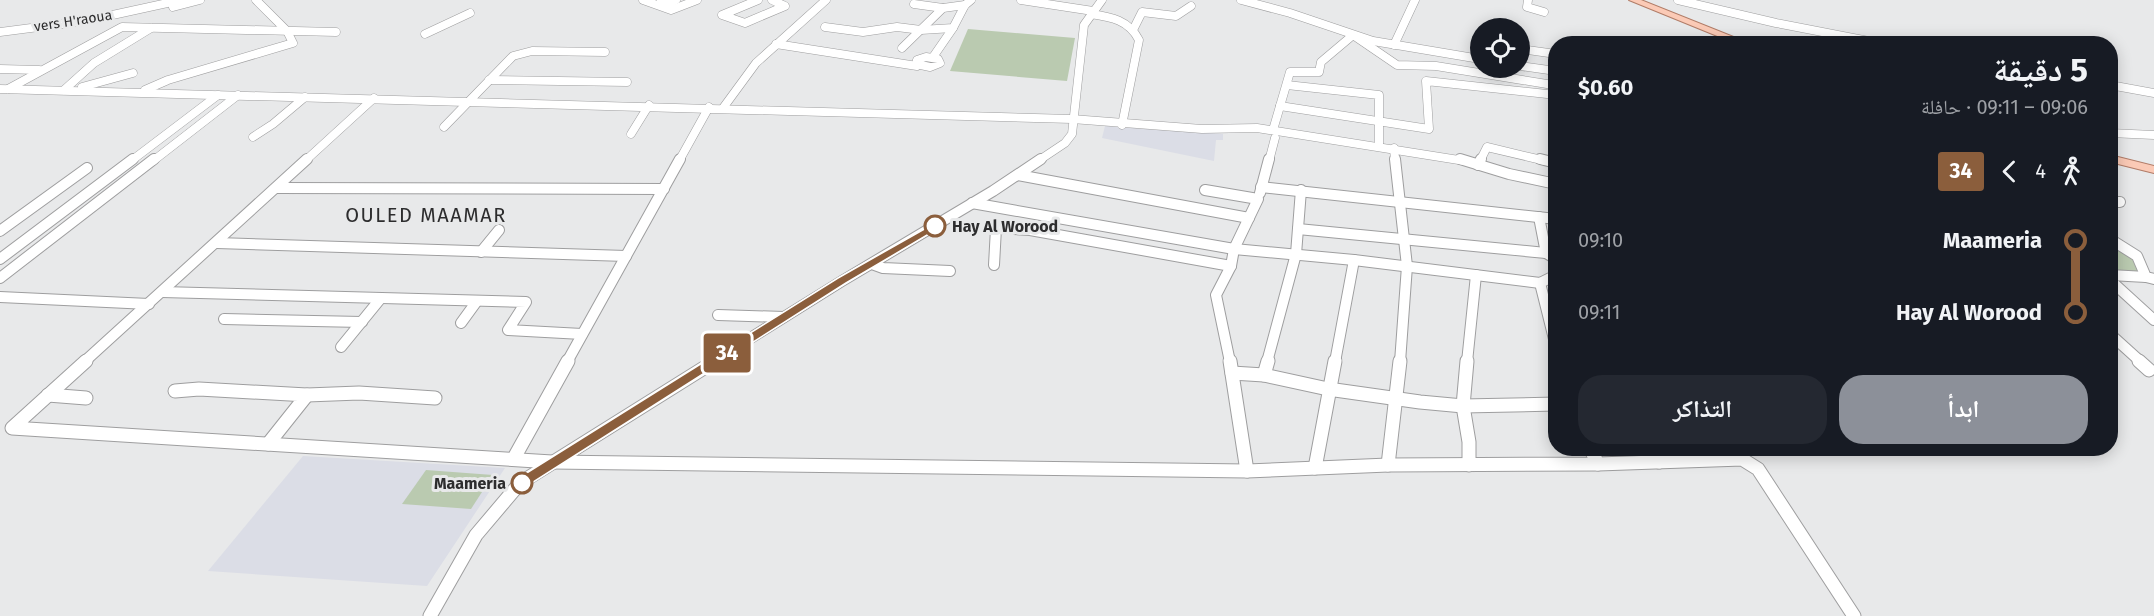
<!DOCTYPE html>
<html lang="ar">
<meta charset="utf-8">
<style>
:root{--surface:#171b24;--page:#242831;--text:#f1f3f6;--muted:#9ea1a6;--accent:#8c9099}
body{margin:0;font-family:"Fira Sans","Noto Naskh Arabic",sans-serif;background:var(--page);color:var(--text);direction:rtl;height:100vh;display:flex;flex-direction:column;font-size:22px;white-space:nowrap}
*{box-sizing:border-box;margin:0}
p{font-size:20px;color:var(--muted)}
.icon{flex:none;width:33px;height:33px;fill:none;stroke:currentColor;stroke-width:2;stroke-linecap:round;stroke-linejoin:round}
.map{position:relative;flex:1;overflow:hidden;direction:ltr}
.sheet{position:absolute;left:1548px;top:36px;width:570px;height:420px;display:flex;flex-direction:column;background:var(--surface);border-radius:24px;box-shadow:0 3px 15px #0003;direction:rtl}
.sheet>*{flex:none}
.badge{padding:0 12px;border-radius:4px;font-size:21px;line-height:39px}
.fabs{position:absolute;left:1470px;top:18px;display:grid;gap:12px}
.fabs a{display:grid;place-items:center;width:60px;height:60px;border-radius:50%;background:var(--surface);box-shadow:0 3px 15px #0003;font-size:30px}
.map>.badge{position:absolute;translate:-50% -50%;box-shadow:0 0 0 3px #fff}
.legs{display:flex;align-items:center;gap:9px;height:66px;padding:0 30px;font-size:20px}
.legs p{margin-inline-start:auto}
.summary{display:flex;align-items:center;justify-content:space-between;height:102px;padding:0 30px}
h1{font-size:33px;font-weight:700;line-height:45px}
.primary-button{display:flex;gap:12px;margin-top:auto;padding:12px 30px}
.primary-button a{flex:1;height:69px;border-radius:24px;background:var(--accent);color:#fff;font-size:24px;font-weight:700;line-height:69px;text-align:center}
.primary-button a+a{background:var(--page);color:var(--text)}
ul{padding:0 30px;list-style:none}
li{display:flex;align-items:center;gap:21px;height:72px;font-size:22px}
li i{display:grid;place-items:center;width:9px;height:100%;margin:0 8px;background:currentColor}
li i::after{content:'';width:15px;height:15px;margin:-8px;border:4px solid;border-radius:50%;background:var(--surface)}
li p{margin-inline-start:auto}
li:first-child i{background:linear-gradient(#0000 50%,currentColor 0)}
li:last-child i{background:linear-gradient(currentColor 50%,#0000 0)}
.map>svg:first-child{display:block}
.built{fill:#dbdde6}
.green{fill:#bacab0}
.lines{fill:none;stroke-linecap:round;stroke-linejoin:round}
.minor-far2-casing{stroke:#9e9e9f;stroke-width:9}
.minor-far1-casing{stroke:#9e9e9f;stroke-width:12}
.minor-casing{stroke:#9e9e9f;stroke-width:15}
.major-casing{stroke:#b17c67;stroke-width:2}
.minor-far2{stroke:#fff;stroke-width:8}
.minor-far1{stroke:#fff;stroke-width:10}
.minor{stroke:#fff;stroke-width:13}
.major{fill:#fbcab6;fill-rule:evenodd}
.line-1{fill:#8b5e3c;stroke:#fff;stroke-width:1.5}
.stop-1-dot{fill:#fff;stroke:#8b5e3c;stroke-width:3}
.labels{text-anchor:middle;dominant-baseline:central;stroke-width:6;stroke-linejoin:round;paint-order:stroke}
.far-street-label{font-size:14px;fill:#2d2d2e;stroke:#e8e9ea}
.stop-label{font-size:16px;font-weight:bold;fill:#2d2d2e;stroke:#e8e9ea;text-anchor:start}
.quarter-label{font-size:20px;letter-spacing:1.5px;fill:#2d2d2e;stroke:#e8e9ea}
</style>
<div class="map">
<svg width="2154" height="616" viewBox="0 0 2154 616">
<rect width="100%" height="100%" fill="#e8e9ea"/>
<!-- built -->
<g class="built">
<polygon points="1105,126 1223,134 1223,140 1216,140 1214,161 1102,138"/>
<polygon points="303,456 505,468 427,586 208,571"/>
</g>
<!-- green -->
<g class="green">
<polygon points="968,29 1075,38 1067,81 950,71"/>
<polygon points="2110,240 2131,253 2140,270 2133,276 2111,276"/>
<polygon points="426,470 493,475 471,509 402,504"/>
</g>
<g class="lines">
<defs>
<g id="minor-far2">
<polyline points="643,0 671,10 697,0"/>
<polyline points="663,0 661,1 668,4 676,0"/>
<polyline points="758,0 722,15 745,23 785,6 772,0"/>
<polyline points="1021,0 1093,11"/>
<polyline points="1241,0 1290,13 1373,41 1480,59"/>
<polyline points="1528,0 1527,7 1544,12"/>
<polyline points="1678,0 1776,23 1884,44"/>
<polyline points="914,4 943,8"/>
<polyline points="173,7 200,0"/>
<path d="M1091,14C1111,17 1129,20 1139,40L1122,125"/>
<polyline points="825,27 863,32 897,27 921,30 953,28 965,5 971,0"/>
<polyline points="1134,28 1142,12 1176,16 1191,6"/>
<polyline points="0,32 85,21 181,0"/>
<polyline points="425,34 470,13"/>
<polyline points="776,44 917,66"/>
<polyline points="1394,45 1415,0"/>
<polyline points="902,48 943,8 965,5"/>
<polyline points="1520,49 1556,54"/>
<polygon points="926,57 938,59 940,63 930,67 916,64 917,60"/>
<polyline points="933,57 953,28"/>
<polyline points="1520,66 1556,71"/>
<polyline points="0,69 39,70"/>
<polyline points="489,80 627,82"/>
<polyline points="1287,85 1379,95 1379,146"/>
<polyline points="2110,85 2154,93"/>
<polyline points="82,87 133,73"/>
<polyline points="0,89 1072,119 1202,129 1257,128 1465,161"/>
<polyline points="8,89 122,27 336,32"/>
<polyline points="64,90 94,63 151,28"/>
<polyline points="145,90 168,80 293,43 287,31 256,0"/>
<polyline points="1280,106 1429,129 1426,81 1556,95"/>
<polyline points="723,108 756,63 826,0"/>
<polyline points="444,127 513,56 532,51 605,52"/>
<polyline points="1273,130 1290,72 1319,72 1321,62 1353,35 1397,65 1436,66 1553,85"/>
<polyline points="2110,133 2154,135"/>
<polyline points="631,134 649,105"/>
<polyline points="253,137 273,124 305,97"/>
<polyline points="1394,148 1395,161"/>
<polyline points="131,161 218,95"/>
<polyline points="153,161 238,95"/>
<polyline points="305,161 374,98"/>
<polyline points="679,161 709,107"/>
<polyline points="1038,161 1065,143 1072,134 1084,25 1102,0"/>
<polyline points="1269,161 1275,138"/>
<polyline points="1480,161 1487,147 1546,161"/>
</g>
<g id="minor-far1">
<polyline points="1395,159 1407,266 1400,362"/>
<polyline points="1460,159 1509,174 1556,184"/>
<polyline points="1540,159 1556,163"/>
<polyline points="1478,165 1481,159"/>
<polyline points="1018,175 1249,218"/>
<polyline points="1261,187 1556,219"/>
<polyline points="276,188 664,189"/>
<polyline points="1205,190 1258,199 1234,249 1231,266 1216,295 1230,362"/>
<polyline points="1260,193 1269,159"/>
<polyline points="2110,202 2120,202"/>
<polyline points="972,203 1234,249 1354,260 1540,283 1556,275"/>
<polyline points="1539,217 1546,253"/>
<polyline points="1298,229 1546,253 1556,259"/>
<polyline points="0,231 87,168"/>
<polyline points="2110,239 2137,256 2146,277 2154,279"/>
<polyline points="217,243 626,256"/>
<polyline points="481,252 499,230"/>
<polyline points="0,259 133,159"/>
<polyline points="872,264 883,268 950,271"/>
<polyline points="994,265 996,228 1030,230 1231,266"/>
<polyline points="2110,275 2146,277"/>
<polyline points="0,278 154,159"/>
<polyline points="2110,280 2154,320"/>
<polyline points="1540,283 1556,347"/>
<polyline points="162,292 526,302 508,330 582,334"/>
<polyline points="0,297 149,304"/>
<polyline points="718,315 784,317"/>
<polyline points="224,319 362,322"/>
<polyline points="461,323 477,301"/>
<polyline points="2110,334 2141,362"/>
<polyline points="341,347 381,298"/>
<polyline points="84,362 307,159"/>
<polyline points="567,362 680,159"/>
<polyline points="712,362 842,281 993,191 1041,159"/>
<polyline points="1267,362 1296,254 1301,190"/>
<polyline points="1335,362 1354,260"/>
<polyline points="1467,362 1476,275"/>
</g>
<g id="minor">
<polyline points="86,361 12,428 552,462 1247,471 1388,465 1598,464 1742,459 1758,469 1854,616"/>
<polyline points="1230,361 1247,471"/>
<polyline points="1467,361 1463,406 1469,442 1469,465"/>
<polyline points="2139,361 2149,370"/>
<polyline points="1232,373 1264,375 1328,389 1420,402 1463,406 1556,404"/>
<polyline points="1264,375 1268,361"/>
<polyline points="175,391 199,389 307,395 268,444"/>
<polyline points="48,395 86,398"/>
<polyline points="307,395 359,393 435,398"/>
<polyline points="1590,448 1598,464"/>
<polyline points="1653,448 1659,462"/>
<polyline points="514,458 568,361"/>
<polyline points="1388,465 1400,361"/>
<polyline points="1315,468 1335,361"/>
<polyline points="430,616 476,535 520,483 715,361"/>
</g>
<g id="major">
<polygon points="1629,0 1641,0 1751,44 1737,44"/>
<polygon points="2110,155 2154,166 2154,173 2110,162"/>
</g>
</defs>
<!-- minor-far2 casing -->
<use href="#minor-far2" class="minor-far2-casing"/>
<!-- minor-far1 casing -->
<use href="#minor-far1" class="minor-far1-casing"/>
<!-- minor casing -->
<use href="#minor" class="minor-casing"/>
<!-- major casing -->
<use href="#major" class="major-casing"/>
<!-- minor-far2 -->
<use href="#minor-far2" class="minor-far2"/>
<!-- minor-far1 -->
<use href="#minor-far1" class="minor-far1"/>
<!-- minor -->
<use href="#minor" class="minor"/>
<!-- major -->
<use href="#major" class="major"/>
</g>
<!-- line-1 -->
<polygon class="line-1" points="935,223 941,226 939,228 846,283 527,486 517,486 515,483 517,479 838,278"/>
<!-- markers -->
<g class="stop-1-dot">
<circle cx="935" cy="226" r="10"/>
<circle cx="522" cy="483" r="10"/>
</g>
<g class="labels">
<!-- far-street labels -->
<g class="far-street-label">
<text transform="translate(73 21) rotate(-9)">vers H'raoua</text>
</g>
<!-- stop labels -->
<g class="stop-label">
<text x="952" y="226">Hay Al Worood</text>
<text x="506" y="483" text-anchor="end">Maameria</text>
</g>
<!-- quarter labels -->
<g class="quarter-label">
<text x="426" y="215">OULED MAAMAR</text>
</g>
</g>
</svg>
<div class="fabs">
<a><svg class="icon" aria-label="locate" viewBox="0 0 24 24"><circle cx="12" cy="12" r="6"/><path d="M12 2v4M12 18v4M2 12h4M18 12h4"/></svg></a>
</div>
<b class="badge" style="left:727px;top:353px;background:#8b5e3c;color:#fff">34</b>
<section class="sheet">
<div class="summary"><div><h1>5 دقيقة</h1><p>09:06 – 09:11 · حافلة</p></div><b>$0.60</b></div>
<div class="legs"><svg class="icon" aria-label="walk" viewBox="0 0 24 24"><circle cx="13" cy="4" r="2"/><path d="M13 8l-2 6 4 7M11 14l-3 7M7 12l3-4h3l4 4"/></svg>4<svg class="icon" aria-label="back" viewBox="0 0 24 24"><path d="M15 5l-7 7 7 7"/></svg><b class="badge" style="background:#8b5e3c;color:#fff">34</b></div>
<ul>
<li><i style="color:#8b5e3c"></i><b>Maameria</b><p>09:10</p></li>
<li><i style="color:#8b5e3c"></i><b>Hay Al Worood</b><p>09:11</p></li>
</ul>
<div class="primary-button"><a>ابدأ</a><a>التذاكر</a></div>
</section>
</div>
